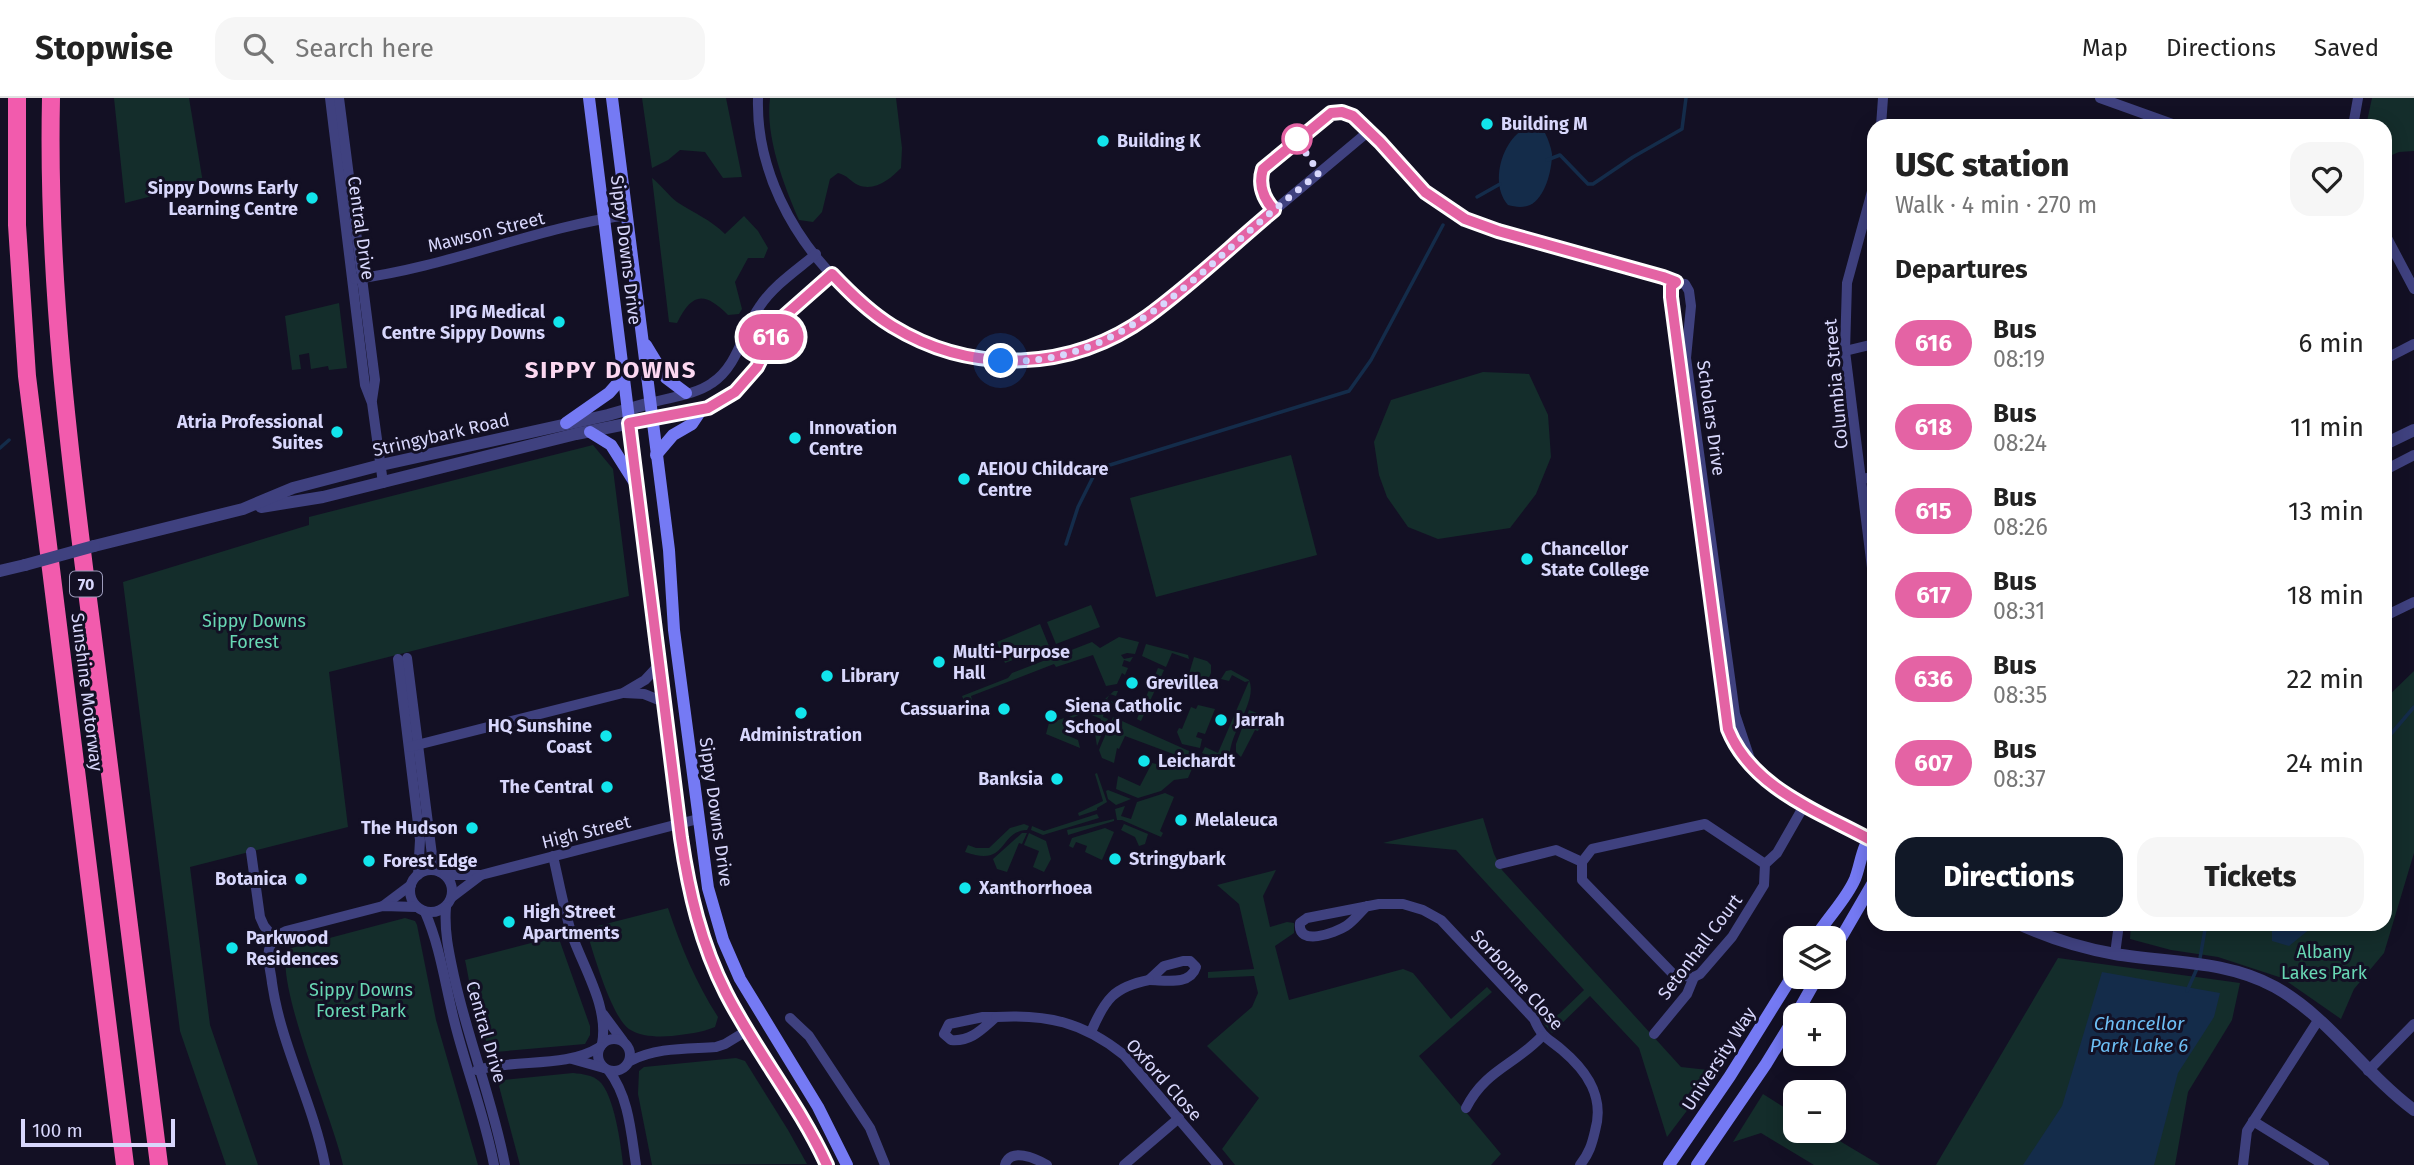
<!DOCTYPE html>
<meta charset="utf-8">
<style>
:root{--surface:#fff;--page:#f6f6f6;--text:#222;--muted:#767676;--line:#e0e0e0;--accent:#111827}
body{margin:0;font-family:"Fira Sans",sans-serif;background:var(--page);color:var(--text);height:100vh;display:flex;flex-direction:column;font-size:26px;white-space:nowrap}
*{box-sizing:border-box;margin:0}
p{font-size:23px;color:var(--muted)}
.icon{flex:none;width:38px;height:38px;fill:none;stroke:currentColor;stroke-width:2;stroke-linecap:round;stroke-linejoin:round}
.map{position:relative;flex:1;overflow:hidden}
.drawer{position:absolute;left:1867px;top:21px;width:525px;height:812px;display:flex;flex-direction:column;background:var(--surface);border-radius:21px;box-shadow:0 4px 18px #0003}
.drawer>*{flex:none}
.badge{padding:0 14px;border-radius:23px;font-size:24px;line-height:46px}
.tools{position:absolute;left:1783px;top:828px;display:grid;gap:14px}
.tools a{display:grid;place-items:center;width:63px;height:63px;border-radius:14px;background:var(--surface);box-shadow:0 4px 18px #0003;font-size:35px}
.scale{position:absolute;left:21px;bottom:18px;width:154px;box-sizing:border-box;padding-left:7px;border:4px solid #d8d7fc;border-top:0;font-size:19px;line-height:24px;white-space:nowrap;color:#d8d7fc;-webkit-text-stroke:5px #131024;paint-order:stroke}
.you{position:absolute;width:35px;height:35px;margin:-18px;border:5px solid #fff;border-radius:50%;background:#1a73e8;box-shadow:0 0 0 10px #1a73e833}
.map>.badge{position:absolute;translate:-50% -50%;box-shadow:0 0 0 4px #fff}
h2{padding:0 28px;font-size:26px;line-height:63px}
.round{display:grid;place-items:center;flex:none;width:74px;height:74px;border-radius:21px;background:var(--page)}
.head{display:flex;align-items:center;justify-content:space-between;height:119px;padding:0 28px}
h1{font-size:33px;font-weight:800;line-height:52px}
.button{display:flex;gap:14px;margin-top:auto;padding:14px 28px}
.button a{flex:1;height:80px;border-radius:21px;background:var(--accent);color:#fff;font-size:28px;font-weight:800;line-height:80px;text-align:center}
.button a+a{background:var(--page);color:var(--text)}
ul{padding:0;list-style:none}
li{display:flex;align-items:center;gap:21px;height:84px;padding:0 28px}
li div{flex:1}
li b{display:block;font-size:26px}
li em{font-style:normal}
li .badge{min-width:77px;font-weight:700;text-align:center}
header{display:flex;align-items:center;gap:42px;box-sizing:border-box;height:98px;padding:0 35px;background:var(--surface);border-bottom:2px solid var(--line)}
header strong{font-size:33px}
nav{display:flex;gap:38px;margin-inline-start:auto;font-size:24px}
.search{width:490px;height:63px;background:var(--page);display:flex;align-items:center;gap:18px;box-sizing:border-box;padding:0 24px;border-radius:21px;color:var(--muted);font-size:26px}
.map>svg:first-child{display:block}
.green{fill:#142d2b}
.water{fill:#142c4a}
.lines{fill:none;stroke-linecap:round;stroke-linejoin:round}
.stream{stroke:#142c4a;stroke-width:3.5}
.minor{stroke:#3f417f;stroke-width:10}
.tertiary{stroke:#3f417f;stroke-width:12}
.secondary{stroke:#757af4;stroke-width:12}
.motorway{stroke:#f25bad;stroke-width:18}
.tertiary-bridge{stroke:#3f417f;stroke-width:12}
.line-casing{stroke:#fff;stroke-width:16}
.line{stroke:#e463a4;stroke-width:10}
.walk{stroke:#d8d7fc;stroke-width:7;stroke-dasharray:0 12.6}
.poi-dot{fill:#12e5ec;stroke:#131024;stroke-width:2.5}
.stop-dot{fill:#fff;stroke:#e463a4;stroke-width:3.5}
.labels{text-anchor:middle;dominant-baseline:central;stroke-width:6;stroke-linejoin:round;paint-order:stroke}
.shield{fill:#131024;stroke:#9d9bbb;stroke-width:2}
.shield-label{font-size:16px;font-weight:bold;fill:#d8d7fc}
.poi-label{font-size:18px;font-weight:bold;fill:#d8d7fc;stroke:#131024;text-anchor:start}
.street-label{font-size:18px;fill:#d8d7fc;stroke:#131024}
.park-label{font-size:18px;fill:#68d7b4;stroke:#131024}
.water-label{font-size:19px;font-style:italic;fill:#6dbef4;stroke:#131024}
.district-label{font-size:24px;font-weight:bold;letter-spacing:2px;fill:#fcd8f1;stroke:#131024}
</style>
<header>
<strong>Stopwise</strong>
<div class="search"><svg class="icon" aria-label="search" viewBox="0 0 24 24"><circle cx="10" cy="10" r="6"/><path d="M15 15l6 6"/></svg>Search here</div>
<nav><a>Map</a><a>Directions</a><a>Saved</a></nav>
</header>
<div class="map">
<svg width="2414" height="1067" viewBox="0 0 2414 1067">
<rect width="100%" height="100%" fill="#131024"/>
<!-- green -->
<g class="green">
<polygon points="114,0 189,0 203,85 125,105"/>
<polygon points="642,0 726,0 742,79 723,80 705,54 680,52 668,62 652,70"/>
<path d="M770,0H896L902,50L901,70C890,81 875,94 858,87C850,83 847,77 838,75L830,81L822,114L813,124L799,122C784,88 765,38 770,0Z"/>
<polygon points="2372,0 2414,0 2414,53 2399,54 2385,60 2385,28 2366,28"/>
<path d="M652,80C660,86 671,100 677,104C694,115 711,122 725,136L744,118L758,133L768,150L764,160H748L735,184L742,211L739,216L728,217C704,193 692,195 677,225L669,224Z"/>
<polygon points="339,205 347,270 329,272 328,268 311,271 309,255 299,257 301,271 292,272 285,218"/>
<polygon points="1483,274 1529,276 1548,317 1551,359 1536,396 1510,430 1438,441 1408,429 1387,399 1379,377 1374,344 1391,302"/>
<polygon points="593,347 613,371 629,498 329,574 348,729 190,769 210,927 258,1067 226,1067 180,933 123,484 309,427 309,419"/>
<polygon points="1291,357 1317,457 1156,499 1130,400"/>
<polygon points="1091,507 1100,529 1056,546 1047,524"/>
<polygon points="1040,526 1049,548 1005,565 997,544"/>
<polygon points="1119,539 1139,544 1135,556 1127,555 1121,557 1124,561 1133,559 1130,564 1124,562 1122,568 1128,570 1125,577 1122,575 1117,586 1106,588 1093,557 1056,569 1054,566 971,598 972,602 965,605 962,598 1008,580 1012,575 1092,544 1100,550"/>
<polygon points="1146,546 1188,557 1189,561 1172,555 1166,569 1142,558"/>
<polygon points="1194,559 1207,563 1211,567 1211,575 1207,584 1189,576"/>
<polygon points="1158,570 1164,572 1141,623 1137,621"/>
<path d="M1231,572L1249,582C1259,604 1225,638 1230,665H1227L1202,655L1205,649L1218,655L1249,583L1245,584L1232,577L1229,583L1221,581L1226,573Z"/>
<polygon points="2414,573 2414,755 2384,855 2354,891 2341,921 2282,880 2218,859 2171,852 2130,841 2131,826 2385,826 2385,601"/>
<polygon points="1114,593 1118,593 1116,598 1110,596 1107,601 1113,604 1111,614 1095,610"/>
<polygon points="1198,607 1215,611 1205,636 1198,634 1196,639 1202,641 1200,650 1182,646 1177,634 1179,630 1182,631 1191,609 1196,611"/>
<polygon points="1249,612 1265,618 1258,633 1255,632 1241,659 1236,654 1236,646"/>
<polygon points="1083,613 1104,615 1103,619 1108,621 1097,648 1095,636 1101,621 1085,614 1072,620 1069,619"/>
<polygon points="1113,619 1198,657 1188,680 1174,682 1161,693 1138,700 1116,691 1118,678 1140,688 1152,665 1169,669 1176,657 1125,638 1119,651 1117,650 1114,665 1102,660 1099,652"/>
<polygon points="1064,620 1062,626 1067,628 1064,636 1078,642 1080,650 1046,636 1049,625"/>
<polygon points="1097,675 1107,704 1097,710 1097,712 1079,718 1078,715 1103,703 1095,676"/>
<polygon points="1108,692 1131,701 1116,707 1108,701 1106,693"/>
<polygon points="1165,695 1174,699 1160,733 1163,735 1161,739 1122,722 1117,722 1115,711 1125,708 1121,718 1131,721 1137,704"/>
<polygon points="1097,716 1099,720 1043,737 1031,732 1032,728 1044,733"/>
<polygon points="1483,720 1494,756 1502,772 1681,969 1717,973 1667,1039 1639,950 1590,898 1552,935 1543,925 1559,916 1584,892 1456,752 1383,745"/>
<polygon points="1114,721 1114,723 1068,737 1067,732"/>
<path d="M1024,726L1029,728L1027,732C998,733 1009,770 965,754L968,747L976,750H989L1010,730Z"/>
<polygon points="1124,726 1148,736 1145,746 1139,748 1135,739 1121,732"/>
<polygon points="1105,730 1114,734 1102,762 1085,754 1087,748 1076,744 1073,750 1069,748 1072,740"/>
<polygon points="1022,735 1027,735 1022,746 1019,745 1007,774 997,771 993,761"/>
<polygon points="1029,735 1046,743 1051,761 1044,774 1033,769 1039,753 1024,747"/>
<polygon points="1276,772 1263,798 1270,829 1287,824 1294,825 1294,835 1275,848 1289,902 1403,871 1413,875 1451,921 1487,889 1492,894 1419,958 1501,1056 1491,1067 1235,1067 1222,1051 1259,1000 1207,948 1252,909 1258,895 1254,878 1208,880 1208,874 1254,871 1239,806 1217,787"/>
<path d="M668,810C681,849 696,885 718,919L715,929C700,935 688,936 672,938C658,939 641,939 629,931C611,918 593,854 586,831Z"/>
<path d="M405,820L415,823L417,827L436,922L478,1067H343C335,1026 272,880 288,851Z"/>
<path d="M558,838L590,928V937L585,946L495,954C477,941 470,884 465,862Z"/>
<polygon points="2058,860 2240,885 2232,922 2188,994 2175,1067 1936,1067"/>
<polygon points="736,960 745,963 788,1032 807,1066 652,1067 638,996 639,973 644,969"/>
<path d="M573,975C583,976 592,977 599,983C614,996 621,1047 623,1067H520L499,988L503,982Z"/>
<polygon points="1763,996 1795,1016 1796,1032 1823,1033 1880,1067 1814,1067 1761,1035 1733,1044"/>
</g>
<!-- water -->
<g class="water">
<path d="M1531,28L1545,35C1548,41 1551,49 1552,56C1552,72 1545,100 1530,107C1523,110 1515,109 1508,107C1488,85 1503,36 1531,28Z"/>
<polygon points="2272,826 2316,826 2289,848 2272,843"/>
<polygon points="2102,874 2220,895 2214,919 2178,975 2154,1067 2023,1067 2062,1008"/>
</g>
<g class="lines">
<!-- stream -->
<g class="stream">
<polyline points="1547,62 1560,57 1588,86 1593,86 1633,59 1682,31 1686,0"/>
<polyline points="1477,99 1500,86"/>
<polyline points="0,350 9,342"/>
<polyline points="1066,446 1078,409 1097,371 1349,293 1371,262 1443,127"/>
<polyline points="2385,643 2414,609"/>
<polyline points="2187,893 2199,866 2206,826"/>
</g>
<!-- minor -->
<g class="minor">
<polyline points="330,0 365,287 372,305 383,385"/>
<polyline points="339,0 375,282 372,302"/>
<path d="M758,0C754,138 896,276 1034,263C1074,259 1113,240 1147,219L1369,33"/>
<polyline points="2100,0 2178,28"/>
<polyline points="1881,28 1883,0"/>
<polyline points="2353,28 2358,0"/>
<polyline points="1874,86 1847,185 1845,253 1874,486"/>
<polyline points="2385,136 2414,191"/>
<path d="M355,181C448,169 535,130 627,117"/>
<polyline points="1845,253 1874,246"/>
<polyline points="2385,261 2414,246"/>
<path d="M650,305C670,299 695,297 712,285C739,267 742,233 760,208C774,187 797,172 816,156"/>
<polyline points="651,321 708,310 735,294 757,269 781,221 832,176"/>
<polyline points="2385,372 2414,357"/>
<polyline points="1861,381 1874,379"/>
<polyline points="2385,518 2414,504"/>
<polyline points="407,560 432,757 440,774"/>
<polyline points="398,561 420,742 418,777"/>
<polyline points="624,595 644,596 664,604"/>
<polyline points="409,649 623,595 645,582 660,566"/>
<path d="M1753,670L1735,616L1686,260L1691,208L1689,193L1685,186L1676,185L1671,189V194L1728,631C1751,689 1817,713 1869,741"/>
<polyline points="251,754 260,819 264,828 274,840"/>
<path d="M553,758C559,784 564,812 572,837C584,871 609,909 602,946"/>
<polyline points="1500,766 1556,752 1582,764"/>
<circle cx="431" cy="793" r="21"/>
<polyline points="445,777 481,777 698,721"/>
<polyline points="452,799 481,777"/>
<polyline points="383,808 411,787"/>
<path d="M1367,808C1360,814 1354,823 1346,828C1335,835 1297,849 1300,825L1307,820L1379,806H1403L1423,812L1441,822L1534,921C1542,940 1548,940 1562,952C1587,973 1605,999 1595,1033C1592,1046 1589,1056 1580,1067"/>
<path d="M446,809C444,833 449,855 454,878C468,942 493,1003 505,1067"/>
<path d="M425,814C440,848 445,886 454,922C466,971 485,1018 494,1067"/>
<polyline points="2115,856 2119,826"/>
<path d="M1183,863H1190L1196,869C1190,888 1165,882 1149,882L1164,868Z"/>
<polyline points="1694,879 1674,877 1582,782 1582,764 1592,751 1705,726 1765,766"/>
<polyline points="603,916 623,943"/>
<path d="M983,919H996C982,931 971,944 951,942L944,936L949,926Z"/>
<path d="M996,919C1047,916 1083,924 1124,957L1218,1067"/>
<polyline points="790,920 809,938 870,1030 885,1067"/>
<path d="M1091,934C1105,901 1114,889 1149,882"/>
<polyline points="1654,936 1687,896 1694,879 1700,876 1732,839 1764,787 1765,766 1777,755 1805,706"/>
<circle cx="614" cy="957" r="16"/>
<polyline points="572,961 604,970"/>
<path d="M630,963C657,949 687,951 716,949L725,946L748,932"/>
<path d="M477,972C517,960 564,971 600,949"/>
<path d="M609,973C629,999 631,1035 636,1067"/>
<polyline points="2368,973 2414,926"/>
<path d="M1466,1010C1485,972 1515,967 1542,938"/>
<polyline points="2253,1023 2324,1067"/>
<path d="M325,1067C313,1004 281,948 272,885C271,874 267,863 269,852C271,842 277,837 286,833L383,808L416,809"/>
<path d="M1005,1067C1010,1049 1035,1060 1047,1067"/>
<polyline points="1124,1067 1179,1020"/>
<polyline points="2243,1067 2247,1033 2319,921"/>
</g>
<!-- tertiary -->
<g class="tertiary">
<polyline points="2385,346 2414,332"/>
<polyline points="261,409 323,399 576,336 651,321"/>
<polyline points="94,448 243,411 293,390 381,367 608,317 650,305"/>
<polyline points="0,473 25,467"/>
<path d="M2019,826C2049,840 2081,850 2115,856C2169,865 2226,862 2275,889C2330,920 2364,975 2414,1012"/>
</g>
<!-- secondary -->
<g class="secondary">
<path d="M589,0L684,763C693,809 704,854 726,896C757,954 799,1006 827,1067"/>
<polyline points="612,0 669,452 674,532 708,790 723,842 740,881 818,1009 847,1067"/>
<polyline points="646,247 666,280 686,295"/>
<polyline points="566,325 609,295 624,278"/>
<polyline points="590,334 611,347 635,385"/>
<polyline points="656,357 673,337 692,326 702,311"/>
<path d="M1815,840C1827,820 1846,802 1855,781C1861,766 1862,745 1874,736"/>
<polyline points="1834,852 1874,783"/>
<polyline points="1796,917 1818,878"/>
<polyline points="1669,1067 1730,978 1796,872"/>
<polyline points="1697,1067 1766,966 1796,917"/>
</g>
<!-- motorway -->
<g class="motorway">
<polyline points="17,0 17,127 27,278 125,1067"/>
<path d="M51,0C47,178 69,355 92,532C114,710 137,889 159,1067"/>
</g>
<!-- tertiary-bridge -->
<polyline class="tertiary-bridge" points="25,467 94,448"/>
</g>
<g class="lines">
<defs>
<path id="line" d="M827,1067C799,1006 756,954 726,895C701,846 689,794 681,740L629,325L708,310L735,294L757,269L781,221L832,176C850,195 869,214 892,228C972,277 1071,274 1148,218C1192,186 1232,147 1274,112C1263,100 1258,87 1263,71L1331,15L1342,14L1353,18L1380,44L1425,94L1465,121L1498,133L1663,179L1676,184L1671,188V199L1728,631C1751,689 1817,713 1869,741L1874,736"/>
</defs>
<!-- line casing -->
<use href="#line" class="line-casing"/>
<!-- line -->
<use href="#line" class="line"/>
<!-- walk -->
<path class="walk" d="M1001,263C1095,268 1163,210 1229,151C1258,125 1288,100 1319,75L1297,41"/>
</g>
<!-- markers -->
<g class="poi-dot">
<circle cx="1487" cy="26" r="7"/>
<circle cx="1103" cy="43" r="7"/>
<circle cx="312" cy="100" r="7"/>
<circle cx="559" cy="224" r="7"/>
<circle cx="337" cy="334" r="7"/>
<circle cx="795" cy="340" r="7"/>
<circle cx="964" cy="381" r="7"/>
<circle cx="1527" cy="461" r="7"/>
<circle cx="939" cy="564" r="7"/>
<circle cx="827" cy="578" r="7"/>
<circle cx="1132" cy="585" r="7"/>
<circle cx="1004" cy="611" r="7"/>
<circle cx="801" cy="615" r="7"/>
<circle cx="1051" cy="618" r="7"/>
<circle cx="1221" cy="622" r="7"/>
<circle cx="606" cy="638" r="7"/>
<circle cx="1144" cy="663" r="7"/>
<circle cx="1057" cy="681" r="7"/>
<circle cx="607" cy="689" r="7"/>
<circle cx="1181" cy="722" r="7"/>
<circle cx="472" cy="730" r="7"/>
<circle cx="1115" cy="761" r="7"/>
<circle cx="369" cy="763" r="7"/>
<circle cx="301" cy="781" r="7"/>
<circle cx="965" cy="790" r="7"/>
<circle cx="509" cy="824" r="7"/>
<circle cx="232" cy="850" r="7"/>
</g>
<circle class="stop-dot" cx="1297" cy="41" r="14"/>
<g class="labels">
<!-- shield labels -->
<rect class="shield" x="70" y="473.5" width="32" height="25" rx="5"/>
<g class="shield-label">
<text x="86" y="486">70</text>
</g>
<!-- poi labels -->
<g class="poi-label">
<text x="1501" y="26">Building M</text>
<text x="1117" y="43">Building K</text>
<text x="298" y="90" text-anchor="end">Sippy Downs Early<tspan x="298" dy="21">Learning Centre</tspan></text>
<text x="545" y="214" text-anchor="end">IPG Medical<tspan x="545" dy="21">Centre Sippy Downs</tspan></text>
<text x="323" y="324" text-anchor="end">Atria Professional<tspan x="323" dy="21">Suites</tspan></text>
<text x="809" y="330">Innovation<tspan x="809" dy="21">Centre</tspan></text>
<text x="978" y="371">AEIOU Childcare<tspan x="978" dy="21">Centre</tspan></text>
<text x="1541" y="451">Chancellor<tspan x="1541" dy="21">State College</tspan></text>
<text x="953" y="554">Multi-Purpose<tspan x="953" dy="21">Hall</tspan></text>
<text x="841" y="578">Library</text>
<text x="1146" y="585">Grevillea</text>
<text x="1065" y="608">Siena Catholic<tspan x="1065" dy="21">School</tspan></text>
<text x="990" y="611" text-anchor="end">Cassuarina</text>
<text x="1235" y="622">Jarrah</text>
<text x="592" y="628" text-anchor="end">HQ Sunshine<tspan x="592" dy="21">Coast</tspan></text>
<text x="801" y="637" text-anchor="middle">Administration</text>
<text x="1158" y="663">Leichardt</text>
<text x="1043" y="681" text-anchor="end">Banksia</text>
<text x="593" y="689" text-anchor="end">The Central</text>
<text x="1195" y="722">Melaleuca</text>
<text x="458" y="730" text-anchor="end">The Hudson</text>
<text x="1129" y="761">Stringybark</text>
<text x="383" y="763">Forest Edge</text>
<text x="287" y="781" text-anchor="end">Botanica</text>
<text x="979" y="790">Xanthorrhoea</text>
<text x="523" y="814">High Street<tspan x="523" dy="21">Apartments</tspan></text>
<text x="246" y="840">Parkwood<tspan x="246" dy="21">Residences</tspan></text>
</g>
<!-- street labels -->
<g class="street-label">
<text transform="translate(361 130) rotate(82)">Central Drive</text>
<text transform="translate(486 134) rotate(-14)">Mawson Street</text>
<text transform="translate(626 152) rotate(83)">Sippy Downs Drive</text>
<text transform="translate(1836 286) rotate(-95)">Columbia Street</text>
<text transform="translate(1711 320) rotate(82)">Scholars Drive</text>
<text transform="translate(441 337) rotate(-13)">Stringybark Road</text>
<text transform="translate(87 594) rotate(83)">Sunshine Motorway</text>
<text transform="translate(716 714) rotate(82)">Sippy Downs Drive</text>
<text transform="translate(586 734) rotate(-14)">High Street</text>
<text transform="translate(1700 849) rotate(-53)">Setonhall Court</text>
<text transform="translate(1517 882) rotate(48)">Sorbonne Close</text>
<text transform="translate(486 934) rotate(74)">Central Drive</text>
<text transform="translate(1719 961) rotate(-57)">University Way</text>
<text transform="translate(1164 982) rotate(48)">Oxford Close</text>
</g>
<!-- park labels -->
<g class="park-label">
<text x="254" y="523">Sippy Downs<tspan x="254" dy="21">Forest</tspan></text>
<text x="2324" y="854">Albany<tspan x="2324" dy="21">Lakes Park</tspan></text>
<text x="361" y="892">Sippy Downs<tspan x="361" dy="21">Forest Park</tspan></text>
</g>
<!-- water labels -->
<g class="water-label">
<text x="2139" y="925">Chancellor<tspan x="2139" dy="22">Park Lake 6</tspan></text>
</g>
<!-- district labels -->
<g class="district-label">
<text x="611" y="272">SIPPY DOWNS</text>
</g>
</g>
</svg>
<div class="tools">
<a><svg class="icon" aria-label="layers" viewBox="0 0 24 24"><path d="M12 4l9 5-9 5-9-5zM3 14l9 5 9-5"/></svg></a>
<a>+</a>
<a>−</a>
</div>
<div class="scale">100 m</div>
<div class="you" style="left:1001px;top:263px"></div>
<b class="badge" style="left:771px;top:239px;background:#e463a4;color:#fff">616</b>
<section class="drawer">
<div class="head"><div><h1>USC station</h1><p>Walk · 4 min · 270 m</p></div><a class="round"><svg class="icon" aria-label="heart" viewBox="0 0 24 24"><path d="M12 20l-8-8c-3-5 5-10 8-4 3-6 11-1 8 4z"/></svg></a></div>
<h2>Departures</h2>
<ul>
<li><span class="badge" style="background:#e463a4;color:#fff">616</span><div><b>Bus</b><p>08:19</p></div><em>6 min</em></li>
<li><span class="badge" style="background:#e463a4;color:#fff">618</span><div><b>Bus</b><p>08:24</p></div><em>11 min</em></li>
<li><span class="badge" style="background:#e463a4;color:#fff">615</span><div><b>Bus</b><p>08:26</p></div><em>13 min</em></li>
<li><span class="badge" style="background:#e463a4;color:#fff">617</span><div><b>Bus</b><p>08:31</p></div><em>18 min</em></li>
<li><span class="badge" style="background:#e463a4;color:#fff">636</span><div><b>Bus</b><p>08:35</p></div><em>22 min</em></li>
<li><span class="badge" style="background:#e463a4;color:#fff">607</span><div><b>Bus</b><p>08:37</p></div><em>24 min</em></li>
</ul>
<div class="button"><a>Directions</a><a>Tickets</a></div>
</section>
</div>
